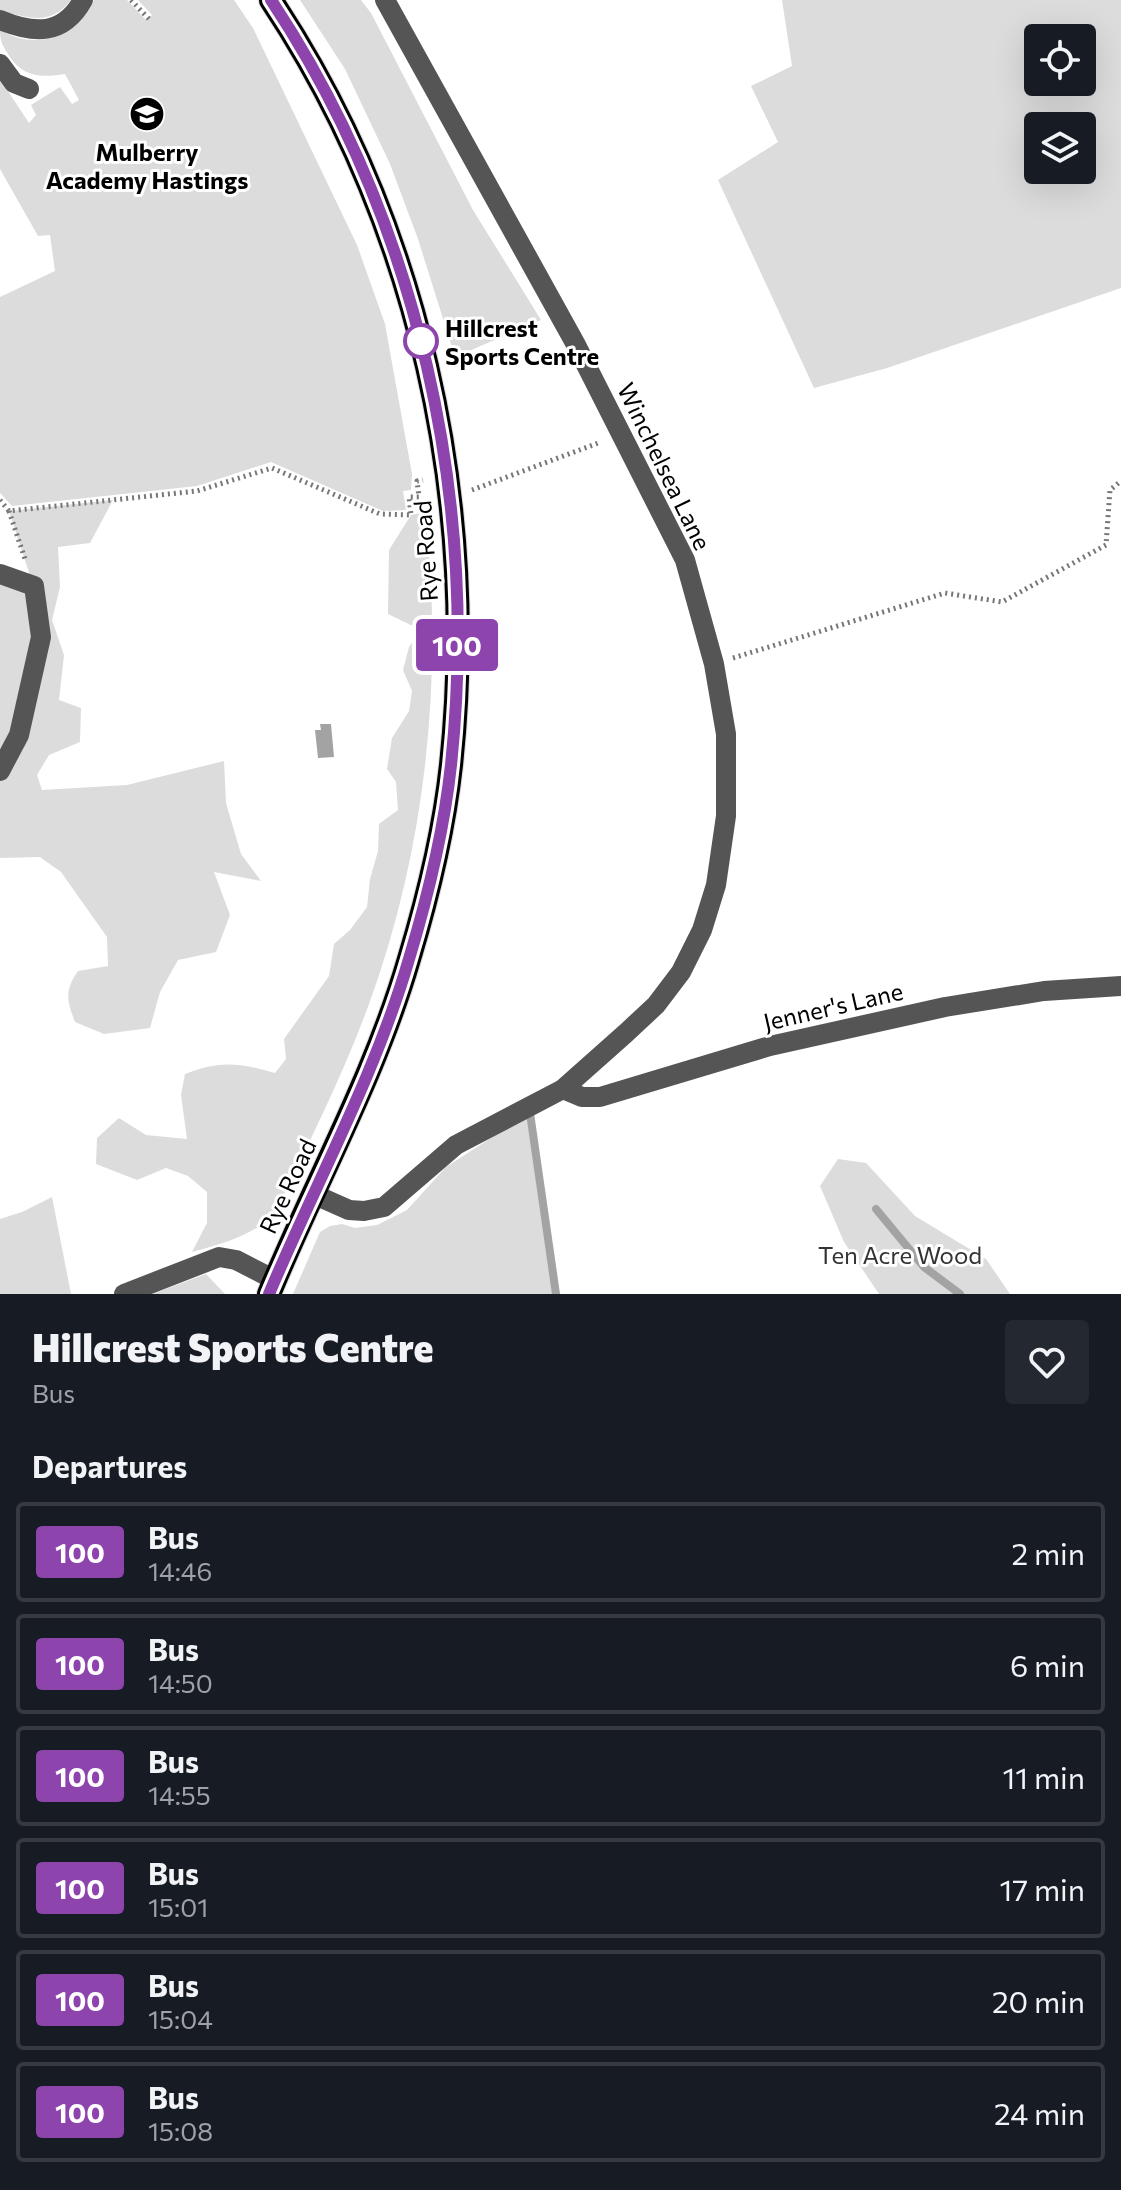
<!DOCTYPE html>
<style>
:root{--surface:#171b24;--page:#242831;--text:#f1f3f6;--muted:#9ea1a6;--line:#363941}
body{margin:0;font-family:Commissioner,sans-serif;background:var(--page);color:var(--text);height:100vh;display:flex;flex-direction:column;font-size:30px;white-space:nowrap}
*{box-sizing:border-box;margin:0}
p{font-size:26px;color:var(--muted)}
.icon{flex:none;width:44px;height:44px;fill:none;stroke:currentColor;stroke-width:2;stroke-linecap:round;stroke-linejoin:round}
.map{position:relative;height:1294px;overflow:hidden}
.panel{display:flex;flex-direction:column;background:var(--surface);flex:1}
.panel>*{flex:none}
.badge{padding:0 16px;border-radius:6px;font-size:28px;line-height:52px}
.buttons{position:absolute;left:1024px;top:24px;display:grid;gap:16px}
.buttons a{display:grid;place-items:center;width:72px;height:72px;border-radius:8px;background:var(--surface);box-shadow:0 8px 32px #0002;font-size:40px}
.map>.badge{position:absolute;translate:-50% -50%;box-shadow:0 0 0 4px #fff}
h2{padding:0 32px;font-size:30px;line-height:72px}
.round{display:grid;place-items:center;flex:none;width:84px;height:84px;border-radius:8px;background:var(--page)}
.headline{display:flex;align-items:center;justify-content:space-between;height:136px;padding:0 32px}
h1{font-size:38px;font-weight:800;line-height:60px}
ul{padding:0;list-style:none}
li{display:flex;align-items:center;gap:24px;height:100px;margin:0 16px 12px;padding:0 16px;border:4px solid var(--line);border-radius:8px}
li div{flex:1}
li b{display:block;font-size:30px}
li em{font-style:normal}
li .badge{min-width:88px;font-weight:700;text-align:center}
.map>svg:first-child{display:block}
.green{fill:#dcdcdc;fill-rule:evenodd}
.water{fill:#a3a3a3}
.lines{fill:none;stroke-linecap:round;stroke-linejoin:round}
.stream{stroke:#a3a3a3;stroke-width:8}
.highway-casing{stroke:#dbdbdb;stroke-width:26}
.path{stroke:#777;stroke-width:5;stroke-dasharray:2 4;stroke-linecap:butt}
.minor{stroke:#555;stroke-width:20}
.highway{stroke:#000;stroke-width:24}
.line-casing{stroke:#fff;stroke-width:18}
.line{stroke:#8e44ad;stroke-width:12}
.stop-dot{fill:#fff;stroke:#8e44ad;stroke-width:4}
.labels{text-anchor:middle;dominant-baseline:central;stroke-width:6;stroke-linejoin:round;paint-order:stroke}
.poi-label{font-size:24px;font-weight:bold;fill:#000;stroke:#fff}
.stop-label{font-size:24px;font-weight:bold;fill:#000;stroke:#fff;text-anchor:start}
.street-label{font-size:24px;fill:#000;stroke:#fff}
.park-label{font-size:24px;fill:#333;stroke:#fff}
</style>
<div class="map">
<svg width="1121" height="1294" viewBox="0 0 1121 1294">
<rect width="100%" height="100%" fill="#fff"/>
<!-- green -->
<g class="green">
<path d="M0,0H71C50,27 28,17 0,11Z"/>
<path d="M94,0H127L146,20L152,15L138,0H234L253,28L357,245L385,324L412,474L411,490L403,491L406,510L383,511L271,462L197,486L12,506L0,493V297L55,271L50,235L38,236L0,169V79L29,123L36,115L31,105L60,87L72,104L79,100L65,74C40,78 22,77 8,54C2,45 0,40 0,30C36,51 77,38 94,0Z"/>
<polygon points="300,0 361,0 371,13 473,210 541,320 455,357 418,239 390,164 345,69"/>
<path d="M782,0H1121V288L887,368L814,388L718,180L778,142L751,86L792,66ZM1038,38H1082V82H1038ZM1038,126H1082V170H1038Z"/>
<path d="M113,500L90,543L58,547L60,587L52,620L64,655L59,700L81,708L80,742L49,755L37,775L42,790L127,785L224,761L226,803L241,854L261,881L214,872L230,915L216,952L178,960L160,992L150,1028L104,1034L75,1022C67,1001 64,991 78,971L108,966L107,937L61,872L40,857L0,858V574L33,585L9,511Z"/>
<path d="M425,512C444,676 426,848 369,1004C343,1076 307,1146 274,1215C251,1236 222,1244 192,1252L207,1223V1192L188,1176L166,1168L137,1180L96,1164L97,1138L119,1118L146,1135L187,1139L181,1095L185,1074C220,1060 241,1063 275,1073L286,1059L284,1039L329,976L334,944L350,930L367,907L370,879L378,851L379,824L398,810L396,782L387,769L392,738L409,711L412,691L403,670L409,647L421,630L388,614L389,550L411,515Z"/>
<polygon points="530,1113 556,1294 293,1294 320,1232 330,1226 342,1224 355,1228 377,1225 407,1210 446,1167"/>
<polygon points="838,1159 866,1163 915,1216 986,1259 1010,1294 879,1294 844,1242 820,1186"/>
<polygon points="52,1197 71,1294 0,1294 0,1219 22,1212"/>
<polygon points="206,1274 225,1294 152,1294"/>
</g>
<!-- water -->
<polygon class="water" points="320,724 331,724 334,757 318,758 315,730 321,730"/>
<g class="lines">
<!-- stream -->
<g class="stream">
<polyline points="530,1113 556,1294"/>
<polyline points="876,1209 924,1267 960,1294"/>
</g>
<defs>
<path id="highway" d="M269,1294C315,1182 375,1076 409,959C428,896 444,830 451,765C479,499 419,223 271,0"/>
</defs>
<!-- highway casing -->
<use href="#highway" class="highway-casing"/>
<!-- path -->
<g class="path">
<polyline points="131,0 149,19"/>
<polyline points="472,490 601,442"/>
<polyline points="0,500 9,511 197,491 272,468 380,514 411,515 409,497 419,497 417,481 423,480"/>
<polyline points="9,511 25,559"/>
<polyline points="733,658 945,593 1002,602 1106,545 1110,490 1121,481"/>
</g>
<!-- minor -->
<g class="minor">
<path d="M0,20C34,34 63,36 83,0"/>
<polyline points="0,64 14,83 29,89"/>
<polyline points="0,574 34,586 41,637 19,735 0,771"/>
<polyline points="563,1089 582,1097 600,1097 770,1046 945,1007 1044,991 1121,986"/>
<polyline points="313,1194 349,1210 364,1211 384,1207 456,1145 563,1089 626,1033 656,1005 681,972 702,930 716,885 726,816 726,734 714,664 685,560 575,343 385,0"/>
<polyline points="124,1294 219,1257 236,1260 275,1280"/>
</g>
<!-- highway -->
<use href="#highway" class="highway"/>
</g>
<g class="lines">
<defs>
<path id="line" d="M269,1294C316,1182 375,1076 409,959C428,896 444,830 451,765C479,499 419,223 271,0"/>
</defs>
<!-- line casing -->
<use href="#line" class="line-casing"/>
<!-- line -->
<use href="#line" class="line"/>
</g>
<!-- icons -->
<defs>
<symbol id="school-disc" viewBox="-11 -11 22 22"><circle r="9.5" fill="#000" stroke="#fff"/><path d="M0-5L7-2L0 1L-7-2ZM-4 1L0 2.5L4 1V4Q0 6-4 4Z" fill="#fff"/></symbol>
</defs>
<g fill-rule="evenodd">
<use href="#school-disc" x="127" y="94" width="40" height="40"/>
</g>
<!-- markers -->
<circle class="stop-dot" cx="421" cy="341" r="16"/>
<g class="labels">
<!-- poi labels -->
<g class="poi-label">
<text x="147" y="151">Mulberry<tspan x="147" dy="28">Academy Hastings</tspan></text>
</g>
<!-- stop labels -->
<g class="stop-label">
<text x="445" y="327">Hillcrest<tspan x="445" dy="28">Sports Centre</tspan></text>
</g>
<!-- street labels -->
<g class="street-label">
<text transform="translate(665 466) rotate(64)">Winchelsea Lane</text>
<text transform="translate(425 551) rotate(-94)">Rye Road</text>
<text transform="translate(833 1006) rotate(-13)">Jenner's Lane</text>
<text transform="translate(287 1186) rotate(-65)">Rye Road</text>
</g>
<!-- park labels -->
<g class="park-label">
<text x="900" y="1254">Ten Acre Wood</text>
</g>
</g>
</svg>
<div class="buttons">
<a><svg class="icon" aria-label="locate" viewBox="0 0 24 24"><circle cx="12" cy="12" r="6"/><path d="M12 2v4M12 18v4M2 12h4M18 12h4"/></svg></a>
<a><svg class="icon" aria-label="layers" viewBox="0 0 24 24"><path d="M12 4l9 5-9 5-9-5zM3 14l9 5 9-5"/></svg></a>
</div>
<b class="badge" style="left:457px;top:645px;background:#8e44ad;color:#fff">100</b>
</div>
<section class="panel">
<div class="headline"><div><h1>Hillcrest Sports Centre</h1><p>Bus</p></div><a class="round"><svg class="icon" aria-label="heart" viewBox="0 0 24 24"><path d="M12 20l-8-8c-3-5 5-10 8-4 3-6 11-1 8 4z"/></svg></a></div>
<h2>Departures</h2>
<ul>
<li><span class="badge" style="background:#8e44ad;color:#fff">100</span><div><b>Bus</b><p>14:46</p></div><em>2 min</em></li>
<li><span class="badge" style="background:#8e44ad;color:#fff">100</span><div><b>Bus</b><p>14:50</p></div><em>6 min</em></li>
<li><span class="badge" style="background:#8e44ad;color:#fff">100</span><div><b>Bus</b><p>14:55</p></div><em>11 min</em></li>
<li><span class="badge" style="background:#8e44ad;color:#fff">100</span><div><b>Bus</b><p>15:01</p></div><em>17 min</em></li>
<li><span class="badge" style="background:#8e44ad;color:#fff">100</span><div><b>Bus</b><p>15:04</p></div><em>20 min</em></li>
<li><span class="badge" style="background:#8e44ad;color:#fff">100</span><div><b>Bus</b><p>15:08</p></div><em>24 min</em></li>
</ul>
</section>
